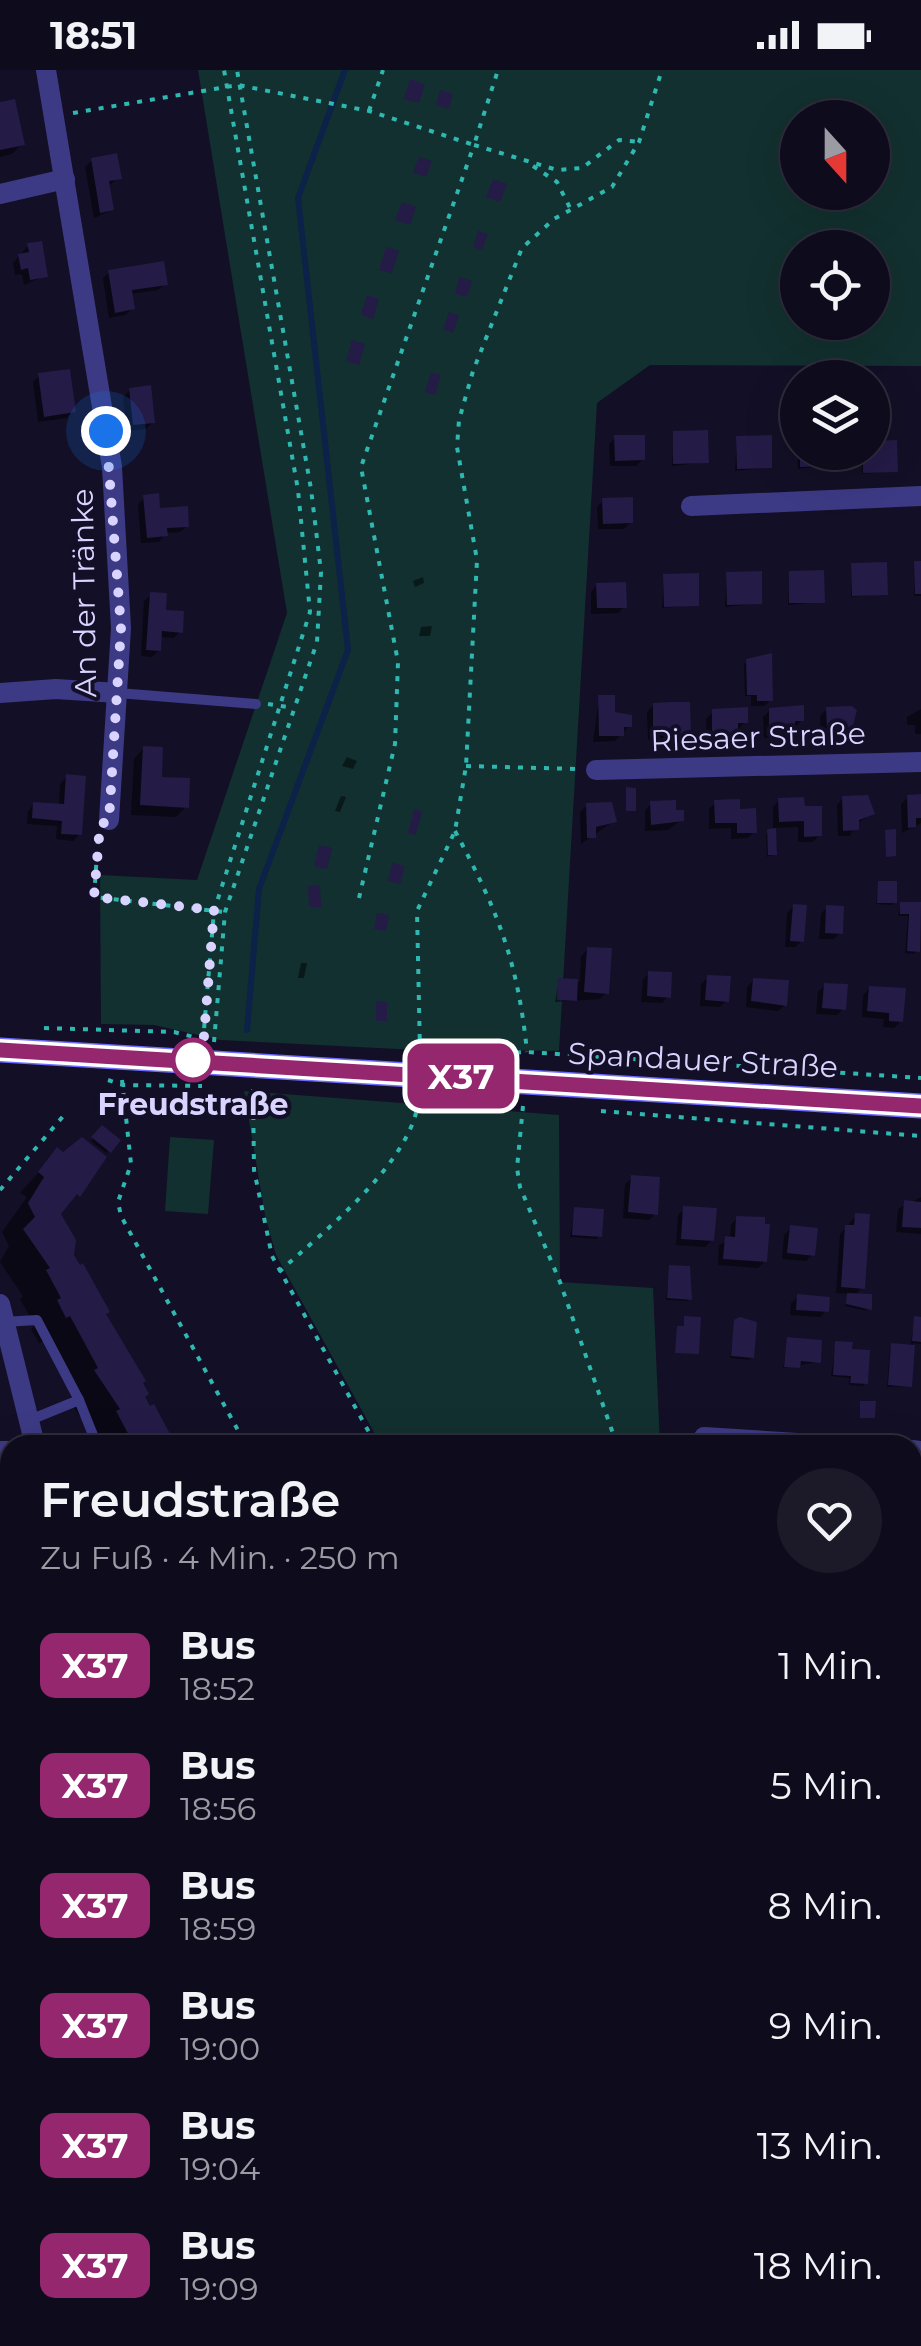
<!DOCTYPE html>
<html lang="de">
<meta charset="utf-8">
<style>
:root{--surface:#0e0b1c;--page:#1c1929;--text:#f1f3f6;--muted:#9b9ba3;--line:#2e2b3b}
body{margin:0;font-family:Montserrat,sans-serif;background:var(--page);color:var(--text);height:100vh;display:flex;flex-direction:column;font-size:38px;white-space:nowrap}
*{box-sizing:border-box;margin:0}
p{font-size:32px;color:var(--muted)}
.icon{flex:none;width:55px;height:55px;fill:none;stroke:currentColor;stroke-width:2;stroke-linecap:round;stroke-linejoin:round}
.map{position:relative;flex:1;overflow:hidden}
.sheet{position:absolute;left:0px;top:1365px;width:922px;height:912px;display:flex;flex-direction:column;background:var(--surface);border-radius:30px 30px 0 0;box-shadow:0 10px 40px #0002,0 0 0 2px var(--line)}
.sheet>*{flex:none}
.badge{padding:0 20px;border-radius:15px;font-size:35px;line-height:65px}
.needle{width:65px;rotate:159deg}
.tools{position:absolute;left:780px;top:30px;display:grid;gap:20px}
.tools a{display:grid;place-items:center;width:110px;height:110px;border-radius:50%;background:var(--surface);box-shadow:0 10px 40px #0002,0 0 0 2px var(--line);font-size:50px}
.you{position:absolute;width:50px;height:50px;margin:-25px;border:8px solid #fff;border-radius:50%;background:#1a73e8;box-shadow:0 0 0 15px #1a73e833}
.map>.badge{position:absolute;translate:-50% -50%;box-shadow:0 0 0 5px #fff}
.round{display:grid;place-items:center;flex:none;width:105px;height:105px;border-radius:52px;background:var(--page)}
.overview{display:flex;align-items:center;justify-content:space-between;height:170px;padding:0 40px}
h1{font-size:48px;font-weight:600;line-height:75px}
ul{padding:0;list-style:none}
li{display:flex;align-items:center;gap:30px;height:120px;padding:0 40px}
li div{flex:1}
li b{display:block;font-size:38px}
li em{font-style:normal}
li .badge{min-width:110px;font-weight:700;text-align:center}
.status{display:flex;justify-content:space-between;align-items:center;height:70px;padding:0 50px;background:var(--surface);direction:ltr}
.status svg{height:28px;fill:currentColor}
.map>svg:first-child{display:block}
.green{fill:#12302f;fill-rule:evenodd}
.shadow{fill:#0007}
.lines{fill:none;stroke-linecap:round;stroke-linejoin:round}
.stream{stroke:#0c2248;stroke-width:6}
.building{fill:#241b47}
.path{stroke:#2fb8b0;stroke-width:4;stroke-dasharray:5 8;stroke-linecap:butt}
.service{stroke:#3d3a85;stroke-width:10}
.minor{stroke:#3d3a85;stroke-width:20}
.secondary{stroke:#6f6bff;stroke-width:25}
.line-casing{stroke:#fff;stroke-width:22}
.line{stroke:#95276e;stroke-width:15}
.walk{stroke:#d9d4ff;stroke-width:10;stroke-dasharray:0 18}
.stop-dot{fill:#fff;stroke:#95276e;stroke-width:5}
.labels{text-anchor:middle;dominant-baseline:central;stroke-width:8;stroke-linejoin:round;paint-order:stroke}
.street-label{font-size:30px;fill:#d9d4ff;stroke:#130f26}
.stop-label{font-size:30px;font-weight:bold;fill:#d9d4ff;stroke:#130f26}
</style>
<div class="status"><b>18:51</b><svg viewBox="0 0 49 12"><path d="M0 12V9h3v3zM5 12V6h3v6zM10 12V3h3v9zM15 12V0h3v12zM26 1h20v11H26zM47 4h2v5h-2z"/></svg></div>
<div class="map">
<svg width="921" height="2276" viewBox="0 0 921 2276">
<rect width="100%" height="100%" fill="#130f26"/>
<!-- green -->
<g class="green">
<path d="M198,0H921V296L650,295L597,333L559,981L398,979L220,970L154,955L101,954L100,805L197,810L287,543ZM798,48H872V122H798ZM798,178H872V252H798Z"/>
<polygon points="244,1021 559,1045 560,1212 653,1218 660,1375 381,1375 276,1185 265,1145"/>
<polygon points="170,1067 214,1070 208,1144 165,1141"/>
<polygon points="921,1811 921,2276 523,2276 523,2268 912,2268 912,1812"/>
</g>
<!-- shadow -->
<g class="shadow">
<polygon points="0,35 22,74 12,84 0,87"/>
<polygon points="92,90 119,108 108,116 112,140 94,148 85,97"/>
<polygon points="28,176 45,206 24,215 22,204 15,205 13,193"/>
<polygon points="110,202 165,214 158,220 130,224 132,239 125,245 109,248 103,208"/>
<polygon points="39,306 73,341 67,348 38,352 33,312"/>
<polygon points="130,320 153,352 146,359 127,361 123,327"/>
<polygon points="674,364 707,392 672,396"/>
<polygon points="615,368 643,389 636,396 610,396 609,374"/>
<polygon points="737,369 770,397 735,401"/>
<polygon points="798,382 832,382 832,395 798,399"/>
<polygon points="861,382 872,382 895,401 862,404"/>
<polygon points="145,427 157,441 187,456 180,462 165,463 159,472 141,473 138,434"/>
<polygon points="603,431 631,452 624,459 598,459 597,437"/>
<polygon points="915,494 921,494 921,526 914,526"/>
<polygon points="852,495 886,524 851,527"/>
<polygon points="790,503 823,532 788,535"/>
<polygon points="727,505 760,533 725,537"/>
<polygon points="664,506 697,535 662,538"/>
<polygon points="423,507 424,513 415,517 413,511"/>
<polygon points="597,515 624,537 618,543 591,544 591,522"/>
<polygon points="151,525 180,561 174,568 160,567 159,580 152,587 141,586 144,531"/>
<polygon points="432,556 430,566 419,566 421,557"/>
<polygon points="757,586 770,586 771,630 764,636 751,636 751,626 745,626 744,594"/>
<polygon points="599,628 629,656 615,671 593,672"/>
<polygon points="654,635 688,663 682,670 648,670 647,642"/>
<polygon points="827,639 850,659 843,666 821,666 820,646"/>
<polygon points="921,639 921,664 915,664 915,655 907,655 907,647"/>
<polygon points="770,640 802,650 786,667 764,668 763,647"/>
<polygon points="713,642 745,652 729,669 707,669 706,649"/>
<polygon points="144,678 159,709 186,737 176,747 131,745 134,689"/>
<polygon points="347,687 357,691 353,699 342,696"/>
<polygon points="67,707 80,764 73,771 56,769 57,756 27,754 28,741 34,734 59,736 60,714"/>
<polygon points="341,726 346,727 340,742 335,741"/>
<polygon points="908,727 921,727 921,753 902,763 901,734"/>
<polygon points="843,728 872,736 873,743 856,754 850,766 838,766 837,735"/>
<polygon points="779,730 802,739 820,765 813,772 798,772 798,757 774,758 775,784 767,787 766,764 773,761 773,737"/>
<polygon points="716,732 738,741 754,762 748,768 731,769 731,758 709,759 709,739"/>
<polygon points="651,734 674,742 681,750 668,760 645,761 645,740"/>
<polygon points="587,735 614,751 581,774 580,742"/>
<polygon points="879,814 894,832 892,835 876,834"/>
<polygon points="901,834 920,834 915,884 905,883 908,846 898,846"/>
<polygon points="794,836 802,871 795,877 785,877 787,843"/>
<polygon points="827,837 840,863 834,869 819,869 821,844"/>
<polygon points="588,879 606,923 600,929 555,932 559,910 580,912 581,886"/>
<polygon points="301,893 307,893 304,908 298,908"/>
<polygon points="649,903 668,927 662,933 641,932 643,910"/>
<polygon points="708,907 726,931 720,937 700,936 701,914"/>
<polygon points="754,910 785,935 778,941 746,937 747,917"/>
<polygon points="825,915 843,939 837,945 816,944 818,922"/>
<polygon points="870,918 901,951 894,958 883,957 884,949 862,947 863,925"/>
<polygon points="102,1058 117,1070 106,1083 91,1071"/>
<polygon points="58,1081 63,1085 104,1088 59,1145 71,1185 142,1327 173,1375 93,1375 94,1367 68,1329 72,1326 43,1271 39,1273 31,1259 35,1256 20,1229 23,1226 0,1192 9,1176 2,1162 27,1127 20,1123"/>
<polygon points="632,1108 655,1144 649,1150 623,1148 625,1114"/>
<polygon points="921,1127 921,1164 896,1162 898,1139"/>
<polygon points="684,1139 712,1170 705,1177 676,1175 678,1145"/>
<polygon points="575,1140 599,1166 597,1169 570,1167"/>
<polygon points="856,1146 862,1217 854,1226 867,1241 845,1236 850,1224 836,1223 840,1164"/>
<polygon points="737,1148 765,1191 758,1198 718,1195 719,1175 730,1169 731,1155"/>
<polygon points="791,1158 813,1184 806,1191 782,1189 784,1165"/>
<polygon points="670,1197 689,1229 687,1231 666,1230"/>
<polygon points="798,1227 827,1240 820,1247 790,1245 791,1233"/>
<polygon points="915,1249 921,1249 921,1274 913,1273 909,1316 887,1317 890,1279 910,1277"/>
<polygon points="735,1253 752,1287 749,1290 730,1288"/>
<polygon points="788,1270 818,1292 783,1298"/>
<polygon points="836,1273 865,1313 863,1316 849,1315 849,1308 831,1306"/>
<polygon points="918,1481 918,1493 912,1496 912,1482"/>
<polygon points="0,1507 6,1507 6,1519 0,1525"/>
<polygon points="921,1653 921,1691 912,1691 912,1654"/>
<polygon points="921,1766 921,1801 917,1801 917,1769"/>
<rect x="132" y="2268" width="95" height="8"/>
<polygon points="414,2268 472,2268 464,2276 414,2276"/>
</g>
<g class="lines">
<!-- stream -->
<polyline class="stream" points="247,960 259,819 348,580 298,128 345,0"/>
</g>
<!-- building -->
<g class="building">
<polygon points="410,9 425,14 419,33 404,29"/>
<polygon points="440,20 453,24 449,39 436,35"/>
<polygon points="15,29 25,75 0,80 0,32"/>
<polygon points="117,83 122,109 109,111 114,140 100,143 91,88"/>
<polygon points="419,87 432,91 426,107 413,102"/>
<polygon points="493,109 507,114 500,132 486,127"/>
<polygon points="402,132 416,137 410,155 395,150"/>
<polygon points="478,161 488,164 482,180 473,177"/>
<polygon points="42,171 48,207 30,210 28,198 21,200 18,184 29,182 27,173"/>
<polygon points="386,177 399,181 392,203 379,200"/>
<polygon points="164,191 168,215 132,220 135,239 115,243 108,200"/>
<polygon points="459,207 472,211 467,227 455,224"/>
<polygon points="367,225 379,229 373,249 361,245"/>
<polygon points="449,242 459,245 453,263 443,259"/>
<polygon points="352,270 365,274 359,295 346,291"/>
<polygon points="70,299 76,342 44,347 38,303"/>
<polygon points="431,303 441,305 435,325 425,322"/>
<polygon points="151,315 155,353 133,355 129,318"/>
<polygon points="708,360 709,393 673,394 673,361"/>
<polygon points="614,365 645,365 645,390 615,391"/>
<polygon points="772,365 772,398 737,399 736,366"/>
<polygon points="897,370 898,402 863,403 863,382 872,382 872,371"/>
<polygon points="800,382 834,382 835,396 800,397"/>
<polygon points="159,423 160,438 188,436 189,457 167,458 168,466 147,468 143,425"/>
<polygon points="633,427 633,453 603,454 602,428"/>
<polygon points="914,491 921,491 921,524 915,524"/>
<polygon points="887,492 888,525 852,526 851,493"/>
<polygon points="824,500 825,533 789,533 789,501"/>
<polygon points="762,501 762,534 727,535 726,502"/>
<polygon points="699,503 699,536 664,537 663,504"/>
<polygon points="626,512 627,538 597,538 596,513"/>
<polygon points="150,522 167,523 166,540 184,541 183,563 162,561 161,581 146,580"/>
<polygon points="772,583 773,631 757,631 757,625 747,625 746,589"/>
<polygon points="598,625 615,625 615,642 632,645 632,657 624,657 624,666 599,666"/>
<polygon points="671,632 690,632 691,664 653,665 653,633"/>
<polygon points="804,635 804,651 795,651 795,662 769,662 769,638"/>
<polygon points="852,636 857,640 852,660 827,660 826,637"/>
<polygon points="748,637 748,653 738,653 738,663 712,664 712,639"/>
<polygon points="143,676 163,677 162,707 190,708 189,738 140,735"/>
<polygon points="66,704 86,706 82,765 61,764 62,751 32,748 33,732 64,734"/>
<polygon points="626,717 636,718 636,741 626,741"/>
<polygon points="921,724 921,748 916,748 916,757 908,758 907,725"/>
<polygon points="868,725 875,744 859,750 859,760 843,761 842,726"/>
<polygon points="804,727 805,736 822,736 822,766 804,767 804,751 779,752 778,728"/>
<polygon points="740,729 740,739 756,738 757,763 737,763 737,753 715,753 714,730"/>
<polygon points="676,730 676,740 684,740 684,751 651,755 650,731"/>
<polygon points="612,732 617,752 596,757 596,768 587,768 586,733"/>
<polygon points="414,739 422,741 416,765 408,763"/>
<polygon points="776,758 777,785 768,785 767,759"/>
<polygon points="896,759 896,786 886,787 885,760"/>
<polygon points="319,775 332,778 327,799 314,796"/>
<polygon points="392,793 405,796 400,814 388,811"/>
<polygon points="878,811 897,811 897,833 877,833"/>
<polygon points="320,815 321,837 309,837 308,816"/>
<polygon points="900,832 921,832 920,882 907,881 909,844 900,844"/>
<polygon points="793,834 807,835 804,872 790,871"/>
<polygon points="826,835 844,836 843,864 825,863"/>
<polygon points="377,843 389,845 386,861 374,859"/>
<polygon points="587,877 612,878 609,924 584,922"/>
<polygon points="648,901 672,902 671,928 647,926"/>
<polygon points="707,905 731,906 729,932 705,930"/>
<polygon points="558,908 578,909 577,931 557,930"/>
<polygon points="753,908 789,910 787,936 751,931"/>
<polygon points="824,913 848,914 846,940 822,938"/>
<polygon points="869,916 906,918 903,952 889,951 889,943 867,941"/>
<polygon points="376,931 387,932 387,951 376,951"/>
<polygon points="102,1055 121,1070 111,1083 91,1067"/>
<polygon points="82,1067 107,1087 80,1127 77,1124 61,1144 76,1170 74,1185 80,1195 83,1193 110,1242 106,1244 146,1311 143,1313 149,1324 145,1327 150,1336 154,1334 176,1375 129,1375 131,1369 116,1341 120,1339 94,1300 98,1298 70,1246 66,1248 57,1230 61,1228 46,1200 50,1198 23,1159 35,1147 28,1133 44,1107 38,1102 57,1077 63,1082"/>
<polygon points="631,1105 660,1107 658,1145 628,1142"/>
<polygon points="904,1130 921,1132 921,1158 902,1157"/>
<polygon points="683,1136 717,1138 714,1171 681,1169"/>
<polygon points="574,1137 604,1139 602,1167 572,1165"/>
<polygon points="855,1143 870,1144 865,1219 841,1217 845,1155 854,1155"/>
<polygon points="736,1146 765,1147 765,1154 770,1154 767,1192 723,1189 725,1166 735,1167"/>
<polygon points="790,1155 818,1158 815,1186 787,1183"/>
<polygon points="669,1195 690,1196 692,1230 667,1228"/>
<polygon points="847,1223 872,1224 872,1240 846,1234"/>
<polygon points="797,1224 830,1227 829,1242 796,1240"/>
<polygon points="684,1246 701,1247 699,1284 675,1283 677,1256 684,1256"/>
<polygon points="914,1246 921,1247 921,1272 912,1271"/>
<polygon points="740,1247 757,1252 754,1288 731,1286 734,1250"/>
<polygon points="787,1267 822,1270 821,1293 801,1291 800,1298 784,1297"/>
<polygon points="835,1271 853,1272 852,1279 870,1280 868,1314 850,1313 851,1306 833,1305"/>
<polygon points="891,1273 915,1275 912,1317 888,1315"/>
<polygon points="860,1331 876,1331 875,1348 860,1348"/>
<polygon points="921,1547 921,1566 917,1577 912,1578 912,1548"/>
<polygon points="921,1602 921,1631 912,1634 912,1603"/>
<polygon points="912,1651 921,1651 921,1686 917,1668 912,1668"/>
<polygon points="912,1704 921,1708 921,1753 916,1753 912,1740"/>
<rect x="0" y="2219" width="10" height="21"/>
<rect x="137" y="2268" width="92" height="8"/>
<polygon points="424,2268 460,2268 461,2276 424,2276"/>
</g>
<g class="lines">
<!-- path -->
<g class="path">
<polyline points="369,41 383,0"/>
<polyline points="73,43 238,15 369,41 474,75 498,0"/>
<polyline points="533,96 557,112 571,140"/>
<polyline points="268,634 293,638"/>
<polyline points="466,696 577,699"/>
<path d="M455,761C498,841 518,892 527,982"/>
<polyline points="98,769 94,827 224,842"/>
<polyline points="359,828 395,674 398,592 361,397 474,75 557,100 582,98 619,70 639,72"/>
<polyline points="44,958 174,962 198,968"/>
<polyline points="203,971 214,841 310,542 298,420 224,0"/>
<polyline points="214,972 225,842 317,572 321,502 311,419 237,0"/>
<polyline points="420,982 417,841 455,761 466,696 477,490 457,377 459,350 473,301 522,178 554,149 612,117 639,72 662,0"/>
<polyline points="477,985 527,982 921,1008"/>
<polyline points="108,1010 123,1015 202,1016"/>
<polyline points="122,1010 131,1094 118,1132 121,1146 246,1375"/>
<polyline points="253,1019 254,1100 272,1186 376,1375"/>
<polyline points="523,1036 517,1098 520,1117 560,1212 617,1375"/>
<polyline points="601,1041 921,1066"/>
<polyline points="0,1120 65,1044"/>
<path d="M279,1202C324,1161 416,1090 419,1025"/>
<polyline points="912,2005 921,2019"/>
<polyline points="523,2268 523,2276"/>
<polyline points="664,2268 666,2276"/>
</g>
<!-- service -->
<g class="service">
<polyline points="118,623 256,634"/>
<polyline points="4,1252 37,1250 79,1330 30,1350"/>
<polyline points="79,1330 97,1375"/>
</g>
<!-- minor -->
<g class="minor">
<polyline points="46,0 112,397 121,558 109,750"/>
<polyline points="0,124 65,109"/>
<polyline points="691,436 921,426"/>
<polyline points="0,623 56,619 118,623"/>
<polyline points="596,700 921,692"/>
<polyline points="0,1234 35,1375"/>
<polyline points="704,1367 829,1375"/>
<polyline points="912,1380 921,1381"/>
<polyline points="0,1381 10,1381"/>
<polyline points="0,1631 10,1741"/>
<polyline points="0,2098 10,2097"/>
<polyline points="38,2268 38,2276"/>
<polyline points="333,2268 333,2276"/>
</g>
<!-- secondary -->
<polyline class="secondary" points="0,980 921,1036"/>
</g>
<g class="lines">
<defs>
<polyline id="line" points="0,980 921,1036"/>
</defs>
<!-- line casing -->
<use href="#line" class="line-casing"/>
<!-- line -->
<use href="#line" class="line"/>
<!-- walk -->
<polyline class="walk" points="106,361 121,558 109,750 100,755 94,827 214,840 202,991 193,990"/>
</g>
<!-- markers -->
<circle class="stop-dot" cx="193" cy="990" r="20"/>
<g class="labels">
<!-- street labels -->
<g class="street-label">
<text transform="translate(84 523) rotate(-91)">An der Tränke</text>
<text transform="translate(758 667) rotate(-2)">Riesaer Straße</text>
<text transform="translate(703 990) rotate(3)">Spandauer Straße</text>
</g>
<!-- stop labels -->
<g class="stop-label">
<text x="193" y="1034">Freudstraße</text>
</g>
</g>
</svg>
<div class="tools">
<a><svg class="needle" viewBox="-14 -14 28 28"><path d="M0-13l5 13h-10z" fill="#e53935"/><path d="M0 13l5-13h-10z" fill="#9b9ba3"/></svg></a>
<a><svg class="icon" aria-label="locate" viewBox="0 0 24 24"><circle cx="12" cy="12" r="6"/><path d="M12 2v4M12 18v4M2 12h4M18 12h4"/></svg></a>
<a><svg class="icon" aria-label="layers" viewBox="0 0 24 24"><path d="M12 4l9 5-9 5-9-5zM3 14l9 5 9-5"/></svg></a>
</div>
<div class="you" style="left:106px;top:361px"></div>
<b class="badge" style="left:461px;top:1006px;background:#95276e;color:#fff">X37</b>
<section class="sheet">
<div class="overview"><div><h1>Freudstraße</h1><p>Zu Fuß · 4 Min. · 250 m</p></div><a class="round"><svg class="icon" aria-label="heart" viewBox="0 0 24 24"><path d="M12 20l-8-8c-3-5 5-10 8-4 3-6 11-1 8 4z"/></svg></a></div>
<ul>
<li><span class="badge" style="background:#95276e;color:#fff">X37</span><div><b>Bus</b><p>18:52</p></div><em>1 Min.</em></li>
<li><span class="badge" style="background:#95276e;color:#fff">X37</span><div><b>Bus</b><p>18:56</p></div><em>5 Min.</em></li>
<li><span class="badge" style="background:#95276e;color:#fff">X37</span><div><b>Bus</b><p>18:59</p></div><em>8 Min.</em></li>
<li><span class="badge" style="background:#95276e;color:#fff">X37</span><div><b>Bus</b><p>19:00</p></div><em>9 Min.</em></li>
<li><span class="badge" style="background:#95276e;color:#fff">X37</span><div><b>Bus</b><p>19:04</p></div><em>13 Min.</em></li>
<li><span class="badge" style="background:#95276e;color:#fff">X37</span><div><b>Bus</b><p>19:09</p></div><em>18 Min.</em></li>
</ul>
</section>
</div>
